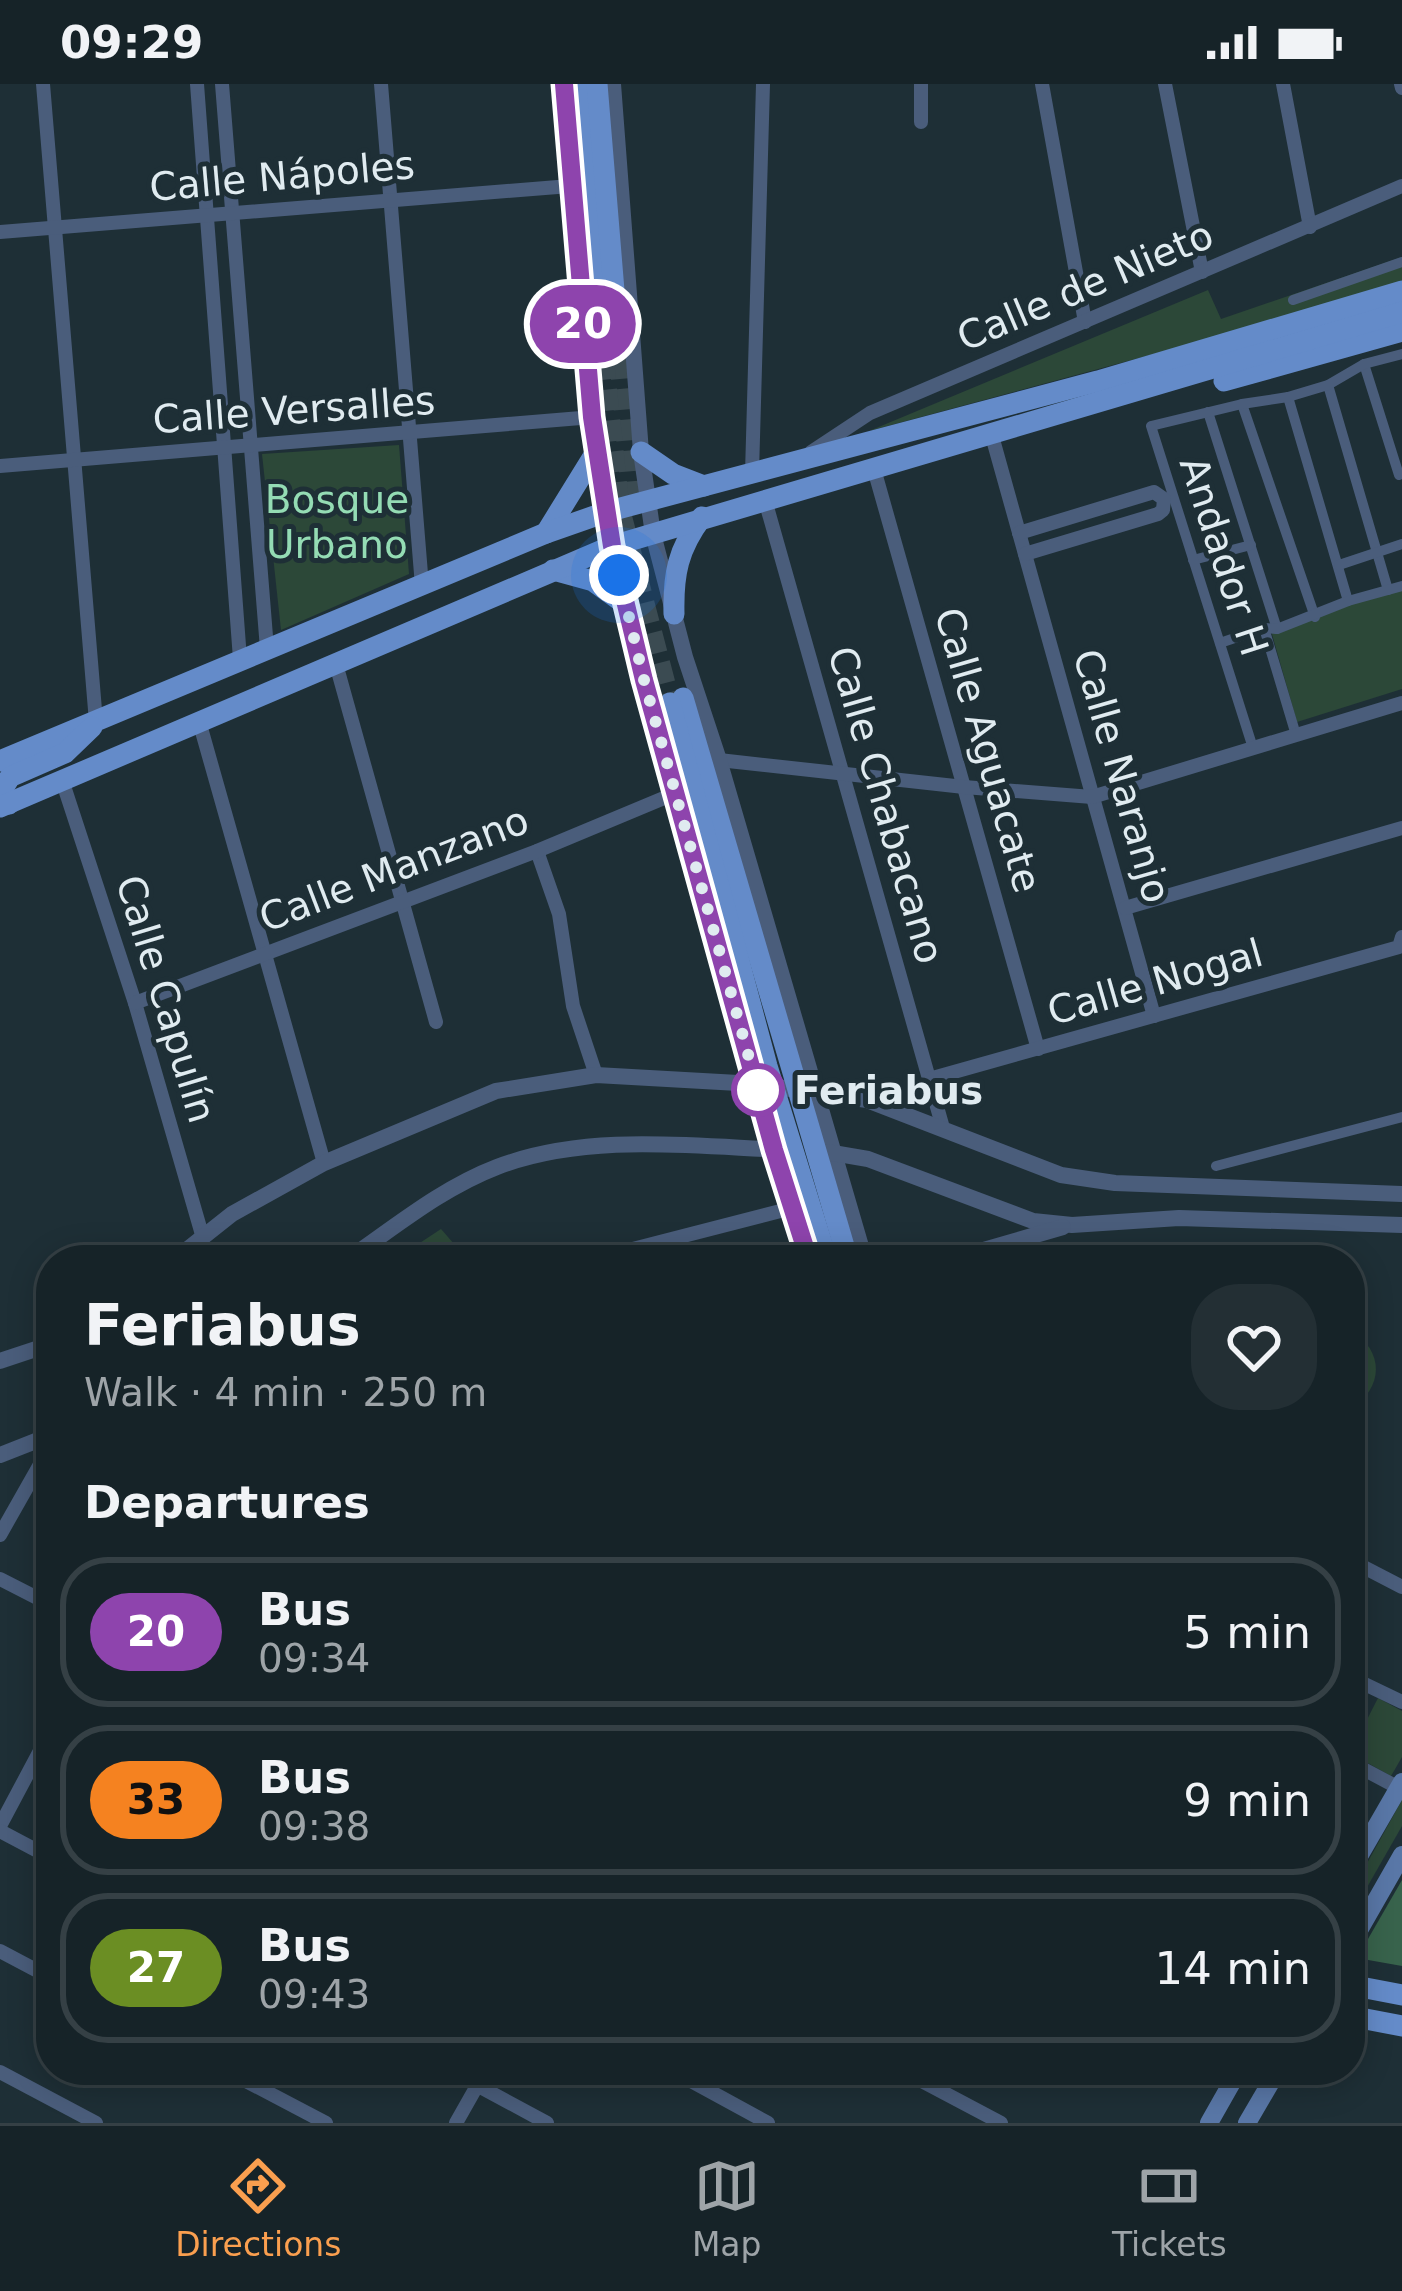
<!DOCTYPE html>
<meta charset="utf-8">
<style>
:root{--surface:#162328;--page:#232f34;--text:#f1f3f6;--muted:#9ea4a8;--line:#354045;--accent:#fa9f4f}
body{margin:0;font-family:"DejaVu Sans",sans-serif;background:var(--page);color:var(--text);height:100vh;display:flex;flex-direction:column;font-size:45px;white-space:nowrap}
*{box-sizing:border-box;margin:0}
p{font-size:39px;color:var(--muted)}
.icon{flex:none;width:66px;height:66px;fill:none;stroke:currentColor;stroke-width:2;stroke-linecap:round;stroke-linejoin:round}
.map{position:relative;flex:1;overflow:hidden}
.drawer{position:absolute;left:36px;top:1161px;width:1329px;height:840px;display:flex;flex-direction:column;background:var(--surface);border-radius:48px;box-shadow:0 6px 30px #0003,0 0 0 3px var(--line)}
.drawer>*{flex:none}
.badge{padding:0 24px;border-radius:39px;font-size:42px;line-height:78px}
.you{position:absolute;width:60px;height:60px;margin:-30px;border:9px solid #fff;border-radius:50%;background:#1a73e8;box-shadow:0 0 0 18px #1a73e833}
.map>.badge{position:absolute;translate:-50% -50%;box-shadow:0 0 0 6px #fff}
h2{padding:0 48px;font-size:45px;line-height:108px}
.round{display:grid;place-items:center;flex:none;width:126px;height:126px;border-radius:48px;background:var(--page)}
.head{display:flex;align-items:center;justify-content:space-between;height:204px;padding:0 48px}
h1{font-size:57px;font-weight:700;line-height:90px}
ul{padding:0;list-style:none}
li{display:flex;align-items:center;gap:36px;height:150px;margin:0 24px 18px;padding:0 24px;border:6px solid var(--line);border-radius:48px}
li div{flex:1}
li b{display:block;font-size:45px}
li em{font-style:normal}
li .badge{min-width:132px;font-weight:700;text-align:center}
.status{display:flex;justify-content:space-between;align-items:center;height:84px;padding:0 60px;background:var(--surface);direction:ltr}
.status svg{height:33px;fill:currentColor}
.dock{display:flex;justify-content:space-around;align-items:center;height:168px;border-top:3px solid var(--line);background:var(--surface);font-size:33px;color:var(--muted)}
.dock a{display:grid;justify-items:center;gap:6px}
.dock .selected{color:var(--accent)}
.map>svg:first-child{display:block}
.green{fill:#2c4838}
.forest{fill:#38634c}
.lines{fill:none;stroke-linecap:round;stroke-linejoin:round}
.primary-tunnel{stroke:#3b4b52;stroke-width:21;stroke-dasharray:21 10;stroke-linecap:butt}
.pedestrian{stroke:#4a5d7b;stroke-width:10}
.minor{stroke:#4a5d7b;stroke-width:14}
.tertiary{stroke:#4a5d7b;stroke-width:16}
.secondary{stroke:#5977a7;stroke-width:18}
.primary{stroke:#648bc9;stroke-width:21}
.line-casing{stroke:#fff;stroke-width:27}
.line{stroke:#8e44ad;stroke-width:18}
.walk{stroke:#e0ebf0;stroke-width:12;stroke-dasharray:0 21.6}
.stop-dot{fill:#fff;stroke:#8e44ad;stroke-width:6}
.labels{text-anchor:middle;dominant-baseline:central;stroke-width:10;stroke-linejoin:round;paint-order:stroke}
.street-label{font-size:39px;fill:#e0ebf0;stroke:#1e2f36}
.park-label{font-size:39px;fill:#94dcb4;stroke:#1e2f36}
.stop-label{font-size:39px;font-weight:bold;fill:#e0ebf0;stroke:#1e2f36;text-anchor:start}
</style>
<div class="status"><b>09:29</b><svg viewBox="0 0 49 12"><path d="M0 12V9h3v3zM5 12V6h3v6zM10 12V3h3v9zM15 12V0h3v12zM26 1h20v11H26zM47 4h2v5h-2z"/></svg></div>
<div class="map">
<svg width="1402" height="2039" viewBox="0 0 1402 2039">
<rect width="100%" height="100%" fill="#1e2f36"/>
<!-- green -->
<g class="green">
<polygon points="1402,173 1402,203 869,347 1208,206 1221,235"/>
<polygon points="399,361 409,490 281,546 262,370"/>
<polygon points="1402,502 1402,605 1297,638 1270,543"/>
<polygon points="441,1145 468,1176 394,1176"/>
<path d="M1350,1247C1385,1265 1384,1306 1350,1324Z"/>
<polygon points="1378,1614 1402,1627 1402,1673 1391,1692 1350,1669"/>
<polygon points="1402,1716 1402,1742 1350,1833 1350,1810"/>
</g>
<!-- forest -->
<polygon class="forest" points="1402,1796 1402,1882 1357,1874"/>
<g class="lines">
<!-- primary-tunnel -->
<g class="primary-tunnel">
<polyline points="617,243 632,416"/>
<polyline points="600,244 619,423 670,619"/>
</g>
<!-- pedestrian -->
<g class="pedestrian">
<polyline points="1293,216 1402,178"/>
<polyline points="1364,280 1399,391"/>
<polyline points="1328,301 1388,506"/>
<polyline points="1288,313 1348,517"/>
<polyline points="1242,320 1315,533"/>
<polyline points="1208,328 1277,545"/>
<polyline points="1193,476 1251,461"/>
<polyline points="1339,481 1402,460"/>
<polyline points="1264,544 1296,651"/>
<polyline points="1220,559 1264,544 1277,545 1348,517 1402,502"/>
<polyline points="1253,664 1151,342 1242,320 1288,313 1328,301 1364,280 1402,270"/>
<polyline points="1216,1082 1402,1033"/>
</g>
<!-- minor -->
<g class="minor">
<polyline points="43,0 96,638"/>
<polyline points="197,0 240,575"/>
<polyline points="222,0 267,565"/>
<polyline points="381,0 422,502"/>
<polyline points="921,0 921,38"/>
<polyline points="1042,0 1085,238"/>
<polyline points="1165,0 1202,188"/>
<polyline points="1283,0 1310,143"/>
<polyline points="1401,0 1402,4"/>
<polyline points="0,148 570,102"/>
<polyline points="992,352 1154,932"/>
<polyline points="811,368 870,329 1402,102"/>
<polyline points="0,382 593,333"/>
<polyline points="874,385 1038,965"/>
<polyline points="752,389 763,0"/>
<polyline points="765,416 943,1044"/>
<polyline points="1019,449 1154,408 1164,415 1163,426 1158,430 1025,470"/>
<polyline points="336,580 436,938"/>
<polyline points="199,637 324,1079"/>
<polyline points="719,676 964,703 1092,713 1402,619"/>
<polyline points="62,696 135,919 203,1154"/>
<polyline points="537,767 559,830 573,922 596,991"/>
<polyline points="1125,824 1402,744"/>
<polyline points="135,919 537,767 676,709"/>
<polyline points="929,995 1399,863 1402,853"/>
<polyline points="590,1176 792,1124"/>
<polyline points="0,1451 51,1361"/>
<polyline points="1350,1476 1402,1503"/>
<polyline points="0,1495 51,1521"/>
<polyline points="1350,1593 1402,1618"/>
<polyline points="1350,1678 1399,1704"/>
<polyline points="0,1742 51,1646"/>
<polyline points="0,1747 51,1774"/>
<polyline points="0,1867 51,1894"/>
<polyline points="225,1986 326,2039"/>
<polyline points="449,1986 547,2039"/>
<polyline points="671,1986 768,2039"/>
<polyline points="901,1986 1001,2039"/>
<polyline points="0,1988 96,2039"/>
<polyline points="456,2039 486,1986"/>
</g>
<!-- tertiary -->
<g class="tertiary">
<polyline points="564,0 584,248 612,462 643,596 774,1065 809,1176"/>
<polyline points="613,0 641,368 653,450 685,573 719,676 865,1176"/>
<polyline points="827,1068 868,1075 1033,1137 1072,1141 1179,1134 1402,1141"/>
<polyline points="174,1176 232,1130 324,1079 496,1007 596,991 756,1000 867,1016 1061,1091 1115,1099 1402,1110"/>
<path d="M347,1176C395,1143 442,1104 497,1083C586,1049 690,1062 784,1066"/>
<polyline points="949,1176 1063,1143"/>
<polyline points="0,1277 51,1260"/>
<polyline points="0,1371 51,1351"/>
</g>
<!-- secondary -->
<g class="secondary">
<polyline points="1350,1788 1402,1698"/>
<polyline points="1350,1862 1402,1771"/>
<polyline points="1209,2039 1239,1986"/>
<polyline points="1247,2039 1278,1986"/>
</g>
<!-- primary -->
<g class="primary">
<polyline points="577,0 600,244"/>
<polyline points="597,0 617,243"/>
<polyline points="1224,297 1402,247"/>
<polyline points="641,368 673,390 704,402"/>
<polyline points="546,449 596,368"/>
<polyline points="553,486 593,497 625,520"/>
<path d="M674,530C673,490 678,465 702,433"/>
<polyline points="683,614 848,1176"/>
<polyline points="670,619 767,982 827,1176"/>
<polyline points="0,677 546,449 606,428 1098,297 1402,207"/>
<polyline points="9,720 2,706 10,693 65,669 92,643"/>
<polyline points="0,723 612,462 1402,228"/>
<polyline points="1350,1901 1402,1911"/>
<polyline points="1350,1932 1402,1942"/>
</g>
</g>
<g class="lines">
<defs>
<polyline id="line" points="564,0 592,333 612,462 644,596 774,1066 809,1176"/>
</defs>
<!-- line casing -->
<use href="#line" class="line-casing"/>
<!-- line -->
<use href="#line" class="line"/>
<!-- walk -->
<polyline class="walk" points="619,491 644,596 758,1006"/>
</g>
<!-- markers -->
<circle class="stop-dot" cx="758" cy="1006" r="24"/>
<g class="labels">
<!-- street labels -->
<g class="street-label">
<text transform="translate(282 92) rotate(-5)">Calle Nápoles</text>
<text transform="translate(1085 202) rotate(-23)">Calle de Nieto</text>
<text transform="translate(294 326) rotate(-4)">Calle Versalles</text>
<text transform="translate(1224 472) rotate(72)">Andador H</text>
<text transform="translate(988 666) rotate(74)">Calle Aguacate</text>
<text transform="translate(1122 692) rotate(74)">Calle Naranjo</text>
<text transform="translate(886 721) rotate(74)">Calle Chabacano</text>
<text transform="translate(394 785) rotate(-21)">Calle Manzano</text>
<text transform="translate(1155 898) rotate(-16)">Calle Nogal</text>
<text transform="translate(166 915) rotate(73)">Calle Capulín</text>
</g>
<!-- park labels -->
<g class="park-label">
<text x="337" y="415">Bosque<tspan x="337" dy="45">Urbano</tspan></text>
</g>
<!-- stop labels -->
<g class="stop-label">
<text x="794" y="1006">Feriabus</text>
</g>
</g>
</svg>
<div class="you" style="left:619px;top:491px"></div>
<b class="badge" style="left:583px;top:240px;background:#8e44ad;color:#fff">20</b>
<section class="drawer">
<div class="head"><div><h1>Feriabus</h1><p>Walk · 4 min · 250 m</p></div><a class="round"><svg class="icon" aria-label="heart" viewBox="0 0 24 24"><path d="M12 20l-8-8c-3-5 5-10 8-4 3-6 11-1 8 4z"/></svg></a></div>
<h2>Departures</h2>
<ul>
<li><span class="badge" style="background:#8e44ad;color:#fff">20</span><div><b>Bus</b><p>09:34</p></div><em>5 min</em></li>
<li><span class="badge" style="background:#f58220;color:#111">33</span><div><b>Bus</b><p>09:38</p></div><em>9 min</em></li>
<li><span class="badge" style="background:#6b8e23;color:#fff">27</span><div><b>Bus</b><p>09:43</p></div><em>14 min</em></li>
</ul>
</section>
</div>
<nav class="dock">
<a class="selected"><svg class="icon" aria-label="directions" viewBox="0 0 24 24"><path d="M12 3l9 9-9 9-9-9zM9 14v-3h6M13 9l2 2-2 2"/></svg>Directions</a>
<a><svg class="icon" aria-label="map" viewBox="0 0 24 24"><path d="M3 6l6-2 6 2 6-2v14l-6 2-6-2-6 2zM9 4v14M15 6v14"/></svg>Map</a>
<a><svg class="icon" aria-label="tickets" viewBox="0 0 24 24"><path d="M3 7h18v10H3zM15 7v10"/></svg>Tickets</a>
</nav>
